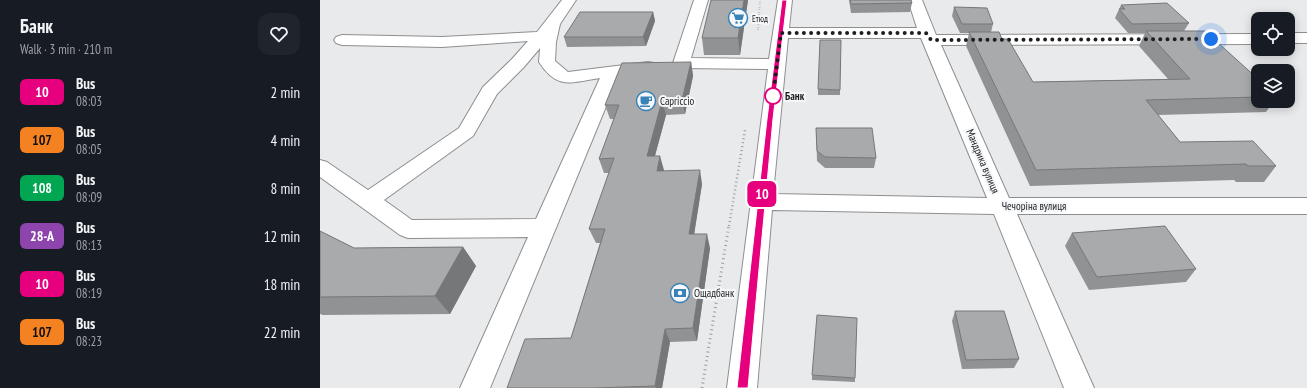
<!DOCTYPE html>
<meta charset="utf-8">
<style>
:root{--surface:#171b24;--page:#20242c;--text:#f1f3f6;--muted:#9ea1a6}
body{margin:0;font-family:"PT Sans Narrow",sans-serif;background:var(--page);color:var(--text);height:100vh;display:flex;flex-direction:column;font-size:15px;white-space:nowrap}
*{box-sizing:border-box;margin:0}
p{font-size:13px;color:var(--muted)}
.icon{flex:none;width:22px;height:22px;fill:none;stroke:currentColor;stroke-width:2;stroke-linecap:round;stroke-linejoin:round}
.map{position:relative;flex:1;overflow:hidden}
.side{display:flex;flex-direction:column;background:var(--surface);width:320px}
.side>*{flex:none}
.badge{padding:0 8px;border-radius:6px;font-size:14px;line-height:26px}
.fabs{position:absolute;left:931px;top:12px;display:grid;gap:8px}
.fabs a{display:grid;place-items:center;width:44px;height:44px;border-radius:8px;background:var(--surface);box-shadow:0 2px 10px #0003;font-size:20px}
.you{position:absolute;width:20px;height:20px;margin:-10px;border:3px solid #fff;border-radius:50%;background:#1a73e8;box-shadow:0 0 0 6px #1a73e833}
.map>.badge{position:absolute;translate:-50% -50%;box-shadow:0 0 0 2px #fff}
.round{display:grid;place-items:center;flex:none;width:42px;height:42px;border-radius:12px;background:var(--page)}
.headline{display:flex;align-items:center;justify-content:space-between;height:68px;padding:0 20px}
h1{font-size:19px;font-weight:700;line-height:30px}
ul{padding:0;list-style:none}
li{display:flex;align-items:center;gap:12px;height:48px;padding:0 20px}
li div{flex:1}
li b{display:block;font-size:15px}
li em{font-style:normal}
li .badge{min-width:44px;font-weight:700;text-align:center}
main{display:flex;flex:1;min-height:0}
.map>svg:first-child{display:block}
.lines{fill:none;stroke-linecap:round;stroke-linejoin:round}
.minor-casing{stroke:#8d8e90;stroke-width:2}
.path-far2{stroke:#9c9d9f;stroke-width:2;stroke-dasharray:0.5 2;stroke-linecap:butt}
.path-far1{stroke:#9c9d9f;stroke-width:2.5;stroke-dasharray:1 3;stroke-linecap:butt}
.path{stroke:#9c9d9f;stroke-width:3;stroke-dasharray:1 3.5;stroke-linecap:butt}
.minor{fill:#fff;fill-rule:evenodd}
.wall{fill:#919294}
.shaded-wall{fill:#767778}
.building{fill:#a9aaac;stroke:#767778}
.line{fill:#e6007e;stroke:#fff}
.walk{stroke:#1c1d1d;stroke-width:4;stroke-dasharray:0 7.2}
.stop-dot{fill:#fff;stroke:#e6007e;stroke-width:2}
.labels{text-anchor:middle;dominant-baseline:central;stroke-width:4;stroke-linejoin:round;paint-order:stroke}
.far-poi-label{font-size:9px;fill:#1c1d1d;stroke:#f6f7fa;text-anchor:start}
.stop-label{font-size:11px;font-weight:bold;fill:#1c1d1d;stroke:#f6f7fa;text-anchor:start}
.poi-label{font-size:11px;fill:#1c1d1d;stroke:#f6f7fa;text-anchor:start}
.street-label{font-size:11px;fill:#1c1d1d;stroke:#f6f7fa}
</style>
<main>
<section class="side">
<div class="headline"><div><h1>Банк</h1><p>Walk · 3 min · 210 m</p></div><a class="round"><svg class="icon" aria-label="heart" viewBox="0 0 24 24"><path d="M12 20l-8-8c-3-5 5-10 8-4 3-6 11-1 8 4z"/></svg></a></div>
<ul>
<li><span class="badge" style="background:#e6007e;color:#fff">10</span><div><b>Bus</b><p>08:03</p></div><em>2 min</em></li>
<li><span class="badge" style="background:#f58220;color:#111">107</span><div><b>Bus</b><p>08:05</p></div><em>4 min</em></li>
<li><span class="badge" style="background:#00a651;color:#fff">108</span><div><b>Bus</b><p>08:09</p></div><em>8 min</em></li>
<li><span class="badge" style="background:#8e44ad;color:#fff">28-А</span><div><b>Bus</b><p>08:13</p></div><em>12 min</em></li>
<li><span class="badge" style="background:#e6007e;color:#fff">10</span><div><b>Bus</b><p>08:19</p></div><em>18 min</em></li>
<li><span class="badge" style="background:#f58220;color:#111">107</span><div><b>Bus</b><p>08:23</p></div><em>22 min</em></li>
</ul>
</section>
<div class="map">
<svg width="987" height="388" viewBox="0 0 987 388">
<rect width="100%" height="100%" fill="#e9eaec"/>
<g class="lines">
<defs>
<g id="minor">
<path d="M242,0H256L240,24L236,42L235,61L248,72L328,62L334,63L336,67L334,71L299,75L170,388H140L208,237L88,238L80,235L0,177V160L7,162L48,190L139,128L163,87L192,59L208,41L122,47L22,45L16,43L14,40L16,37L22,35L122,37L217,32ZM220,48L219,62C238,91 251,82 280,78L216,219L92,220L64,200L153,136L177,94L204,67Z"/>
<path d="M374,0H388L371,58L449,59L458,0H472L469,28H597L588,0H602L616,35L938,34V44L621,45L689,198H987V214H697L774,388H744L674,214L452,210L437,388H407L448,69L361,68L355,67L353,63ZM468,38H601L667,198L453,194Z"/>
<rect x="968" y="33" width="19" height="10"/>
</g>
</defs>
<!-- minor casing -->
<use href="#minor" class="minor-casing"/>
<!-- path-far2 -->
<polyline class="path-far2" points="438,30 440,0"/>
<!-- path-far1 -->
<polyline class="path-far1" points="409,226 425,130"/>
<!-- path -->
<polyline class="path" points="382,388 409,225"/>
<!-- minor -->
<use href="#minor" class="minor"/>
</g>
<!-- wall -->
<g class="wall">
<polygon points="428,0 420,55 384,55 382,38"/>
<polygon points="529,0 591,0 592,3 590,12 531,13"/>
<polygon points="801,5 869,23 864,31 938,79 938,101 954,101 946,112 838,115 860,142 956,166 944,182 916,182 914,180 710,186 646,46 649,33 640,33 632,16 634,7 673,24 671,32 682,39 713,82 848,79 819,46 825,33 808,33 795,18"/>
<polygon points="333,12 335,21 326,46 247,47 244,37"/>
<polygon points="371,62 373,76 365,114 346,115 335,156 344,171 382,184 374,234 390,248 377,341 350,342 342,388 187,388 251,338 280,243 276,243 269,229 289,173 284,173 279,159 294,119 290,119 285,105"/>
<polygon points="498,89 520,90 520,95 498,95"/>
<polygon points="496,128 556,158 554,168 505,168 497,161"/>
<polygon points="0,231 34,248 143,247 156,266 130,314 3,315 0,314"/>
<polygon points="752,233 876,269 866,282 769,290 745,246"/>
<polygon points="635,311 699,359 694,368 642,369 632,321"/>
<polygon points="492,375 535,378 535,382 492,380"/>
</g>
<!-- shaded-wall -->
<g class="shaded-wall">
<polygon points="424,0 428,0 420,55 418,38"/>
<polygon points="333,12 335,21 326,46 323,37"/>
<polygon points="371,62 373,76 365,114 362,100"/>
<polygon points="342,101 346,115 331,170 327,156"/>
<polygon points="340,156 344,170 341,185 337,171"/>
<polygon points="380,170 382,184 372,248 369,234"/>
<polygon points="387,234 390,248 377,341 373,328"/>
<polygon points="143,247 156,266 130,314 115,296"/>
<polygon points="345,329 350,342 342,388 336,388 335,386"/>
</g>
<!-- building -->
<g class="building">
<polygon points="391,0 424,0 418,38 382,38"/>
<polygon points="530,0 591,0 592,3 531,4"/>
<polygon points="847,3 869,23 812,24 799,9 805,9 801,5"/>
<polygon points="634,7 667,8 673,24 642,24"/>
<polygon points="260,12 333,12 323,37 244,37"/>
<polygon points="826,31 885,31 938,79 938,97 826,100 860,142 933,141 956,166 928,166 926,164 716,170 649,32 679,32 682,39 688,39 713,82 870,79"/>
<polygon points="500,40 521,40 520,90 498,89"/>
<polygon points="371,62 362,100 342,101 327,156 340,156 337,171 380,170 369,234 387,234 373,328 345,329 335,386 273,388 187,388 205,339 251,338 285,229 269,229 294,158 279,159 299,105 285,105 302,63"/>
<polygon points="496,128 552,128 556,158 505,157 497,151"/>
<polygon points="845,226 876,269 777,277 752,233"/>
<polygon points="0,231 34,248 143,247 115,296 0,297"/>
<polygon points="635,311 684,311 699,359 646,360"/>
<polygon points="497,315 537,318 535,378 492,375"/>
</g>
<!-- line -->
<polygon class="line" points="462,0 467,0 453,119 428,388 417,388 447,119"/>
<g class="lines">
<!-- walk -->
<polyline class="walk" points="453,96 461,33 606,33 611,40 891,39"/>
</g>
<!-- icons -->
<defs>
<symbol id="supermarket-ring" viewBox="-11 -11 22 22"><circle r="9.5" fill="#f6f7fa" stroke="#3a83b7" stroke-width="1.5"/><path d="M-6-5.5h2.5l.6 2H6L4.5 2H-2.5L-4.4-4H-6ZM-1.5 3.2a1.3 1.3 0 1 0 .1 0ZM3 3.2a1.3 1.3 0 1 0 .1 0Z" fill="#3a83b7"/></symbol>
<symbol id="cafe-ring" viewBox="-11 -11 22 22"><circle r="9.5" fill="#f6f7fa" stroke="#3a83b7" stroke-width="1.5"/><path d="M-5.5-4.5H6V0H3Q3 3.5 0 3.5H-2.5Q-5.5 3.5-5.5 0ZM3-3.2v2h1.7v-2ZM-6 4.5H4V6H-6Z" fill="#3a83b7"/></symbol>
<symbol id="bank-ring" viewBox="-11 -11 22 22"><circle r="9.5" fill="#f6f7fa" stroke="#3a83b7" stroke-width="1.5"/><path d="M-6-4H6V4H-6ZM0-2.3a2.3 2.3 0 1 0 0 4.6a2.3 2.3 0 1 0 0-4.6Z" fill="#3a83b7"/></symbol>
</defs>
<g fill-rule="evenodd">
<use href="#supermarket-ring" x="407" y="7" width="22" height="22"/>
<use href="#cafe-ring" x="315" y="90" width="22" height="22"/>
<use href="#bank-ring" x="349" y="282" width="22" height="22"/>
</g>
<!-- markers -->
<circle class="stop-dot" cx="453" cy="96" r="8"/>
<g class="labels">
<!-- far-poi labels -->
<g class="far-poi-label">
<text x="432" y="18">Етюд</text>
</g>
<!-- stop labels -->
<g class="stop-label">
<text x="465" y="96">Банк</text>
</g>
<!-- poi labels -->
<g class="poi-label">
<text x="340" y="101">Capriccio</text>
<text x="374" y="293">Ощадбанк</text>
</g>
<!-- street labels -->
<g class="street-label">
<text transform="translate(663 161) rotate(67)">Мандрика вулиця</text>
<text x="714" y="206">Чечоріна вулиця</text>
</g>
</g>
</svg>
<div class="fabs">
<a><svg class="icon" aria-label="locate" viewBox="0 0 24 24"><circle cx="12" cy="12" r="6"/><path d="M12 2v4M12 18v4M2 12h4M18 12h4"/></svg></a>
<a><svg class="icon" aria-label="layers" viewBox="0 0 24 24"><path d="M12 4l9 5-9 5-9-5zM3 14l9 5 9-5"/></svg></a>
</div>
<div class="you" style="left:891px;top:39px"></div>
<b class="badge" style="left:442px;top:194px;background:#e6007e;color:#fff">10</b>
</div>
</main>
